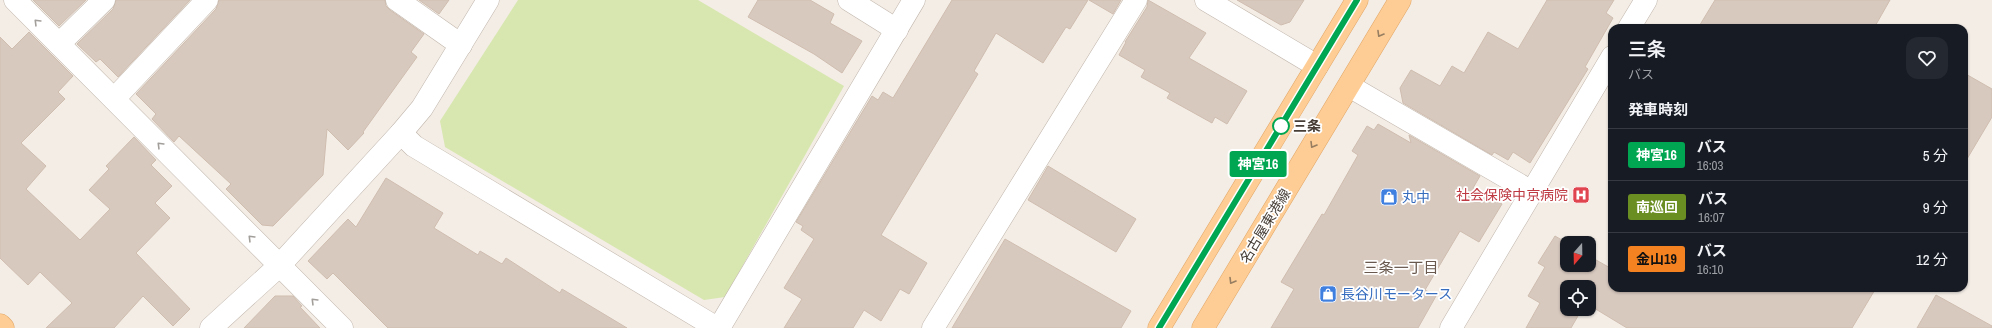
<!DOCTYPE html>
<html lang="ja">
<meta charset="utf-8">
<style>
:root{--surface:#171b24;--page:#242831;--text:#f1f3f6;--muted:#9ea1a6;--line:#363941}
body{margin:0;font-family:"Archivo Narrow","Noto Sans JP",sans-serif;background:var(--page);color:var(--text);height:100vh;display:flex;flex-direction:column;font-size:15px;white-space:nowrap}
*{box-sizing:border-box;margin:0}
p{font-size:13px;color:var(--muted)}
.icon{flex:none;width:22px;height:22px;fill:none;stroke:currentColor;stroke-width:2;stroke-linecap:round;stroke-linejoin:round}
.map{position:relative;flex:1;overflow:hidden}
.details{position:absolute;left:1608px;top:24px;width:360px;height:268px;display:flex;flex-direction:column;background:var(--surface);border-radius:12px;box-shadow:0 1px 3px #0004}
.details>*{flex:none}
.badge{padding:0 8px;border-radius:3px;font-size:14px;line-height:26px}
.needle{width:26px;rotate:200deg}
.fabs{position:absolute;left:1560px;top:236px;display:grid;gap:8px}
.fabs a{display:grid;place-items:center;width:36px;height:36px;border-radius:8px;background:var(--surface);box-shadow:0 1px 3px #0004;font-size:20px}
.map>.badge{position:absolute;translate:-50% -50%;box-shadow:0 0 0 2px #fff}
h2{padding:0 20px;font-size:15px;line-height:36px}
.round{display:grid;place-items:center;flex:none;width:42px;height:42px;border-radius:12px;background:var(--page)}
.head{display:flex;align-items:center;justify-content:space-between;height:68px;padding:0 20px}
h1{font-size:19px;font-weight:600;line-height:30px}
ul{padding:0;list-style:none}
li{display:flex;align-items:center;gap:12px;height:52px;padding:0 20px;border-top:1px solid var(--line)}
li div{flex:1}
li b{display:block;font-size:15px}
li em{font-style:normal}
li .badge{min-width:44px;font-weight:700;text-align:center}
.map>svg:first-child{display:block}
.green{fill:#d8e7af}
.building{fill:#d8c9bf;stroke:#cfbdaf}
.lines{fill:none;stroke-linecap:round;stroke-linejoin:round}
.minor-casing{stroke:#c1b6ac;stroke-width:23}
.major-casing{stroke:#e3a665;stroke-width:23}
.minor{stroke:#fff;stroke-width:22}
.major{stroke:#fdcd95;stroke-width:22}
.oneway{stroke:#a29e9a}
.oneway2{stroke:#987e61}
.line-casing{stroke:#fff;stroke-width:9}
.line{stroke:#00a651;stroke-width:6}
.stop-dot{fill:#fff;stroke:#00a651;stroke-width:2}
.labels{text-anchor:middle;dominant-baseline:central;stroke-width:3.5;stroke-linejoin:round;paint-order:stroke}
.stop-label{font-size:14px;font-weight:bold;fill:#463d36;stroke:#fff;text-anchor:start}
.health-label{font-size:14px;fill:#be3a42;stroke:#fff;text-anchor:end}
.shop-label{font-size:14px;fill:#366cbe;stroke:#fff;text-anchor:start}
.street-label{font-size:14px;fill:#463d36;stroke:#fff}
.neighbourhood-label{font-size:15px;fill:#69584d;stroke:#fff}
</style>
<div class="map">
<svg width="1992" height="328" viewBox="0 0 1992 328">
<rect width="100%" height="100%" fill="#f3ede6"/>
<!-- green -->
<polygon class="green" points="518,0 698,0 844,86 725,297 704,300 445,147 440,121"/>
<!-- building -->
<g class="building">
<polygon points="33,0 86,0 59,26"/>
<polygon points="116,0 190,0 118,77 100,59 96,62 77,44 113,9"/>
<polygon points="219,0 385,0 386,6 390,10 424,34 411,52 417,57 363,132 364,133 348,150 327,129 323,175 273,226 262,225 226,189 231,184 179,136 174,142 152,119 156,114 136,94 216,9"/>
<polygon points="419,0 449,0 439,14"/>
<polygon points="758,0 810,0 834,14 830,23 862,41 842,73 814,54 748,17"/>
<polygon points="952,0 1088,0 1070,29 1066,27 1043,63 996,33 974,71 978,74 881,235 927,263 909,294 900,289 881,321 864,310 853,328 784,328 802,299 784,288 814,239 801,230 803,226 796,222 872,96 878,100 883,92 893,98"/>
<polygon points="1089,0 1121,0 1113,14"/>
<polygon points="1148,0 1206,33 1189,58 1247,91 1227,124 1215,117 1212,123 1167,98 1170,93 1141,77 1145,70 1119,55 1126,42 1125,42 1147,7"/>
<polygon points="1237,0 1304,0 1290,22 1281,25"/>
<polygon points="1547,0 1614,0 1606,13 1613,18 1585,67 1588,69 1530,163 1513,152 1508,160 1494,152 1492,155 1403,103 1400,88 1411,70 1440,86 1452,66 1464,73 1488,32 1518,49"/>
<polygon points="1715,0 1890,0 1874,28 1698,28"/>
<polygon points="29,32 73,76 58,92 65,99 21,143 46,166 26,189 80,240 110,209 89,190 109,169 106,166 134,137 156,160 151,165 172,186 155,203 170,218 136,253 190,309 173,326 143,296 114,328 46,328 72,303 40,272 28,285 0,258 0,37 12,49"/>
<polygon points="1964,73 1992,89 1992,117 1964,164"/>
<polygon points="1378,124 1411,143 1409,135 1480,176 1473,188 1502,204 1479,242 1460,231 1425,290 1436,296 1418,328 1271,328 1294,289 1281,282 1322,214 1324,215 1358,155 1352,151 1367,126 1374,130"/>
<polygon points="1048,166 1136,219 1116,252 1028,200"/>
<polygon points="386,178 443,213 434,228 478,255 480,251 502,264 506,258 560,293 562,289 627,328 388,328 333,273 327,279 308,261 348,219 356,227"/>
<polygon points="1555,236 1567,243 1567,265 1589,265 1589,256 1612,269 1612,288 1876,288 1852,328 1627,328 1589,305 1589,287 1567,287 1567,309 1582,309 1571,328 1526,328 1540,303 1528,296 1545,267 1538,263"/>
<polygon points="1005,239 1131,311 1121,328 952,328"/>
<polygon points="1936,295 1992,326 1992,328 1917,328"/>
<polygon points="275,296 293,296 302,306 300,307 320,328 244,328"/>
</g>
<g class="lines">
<defs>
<g id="minor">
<polyline points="15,0 342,328"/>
<polyline points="397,0 461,45"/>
<polyline points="849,0 897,30"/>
<polyline points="1206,0 1317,66"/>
<polyline points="1629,28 1646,0"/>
<polyline points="59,44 104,0"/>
<polyline points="1349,86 1532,192"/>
<polyline points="114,99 207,0"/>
<polyline points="401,133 414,146 717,328"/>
<polyline points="211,328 279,266 401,133 422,108 488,0"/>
<polyline points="719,328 914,0"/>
<polyline points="933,328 1136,0"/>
<polyline points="1451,328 1612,57"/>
</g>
<g id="major">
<polyline points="0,325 3,328"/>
<polyline points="1159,328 1357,0"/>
<polyline points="1203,328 1400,0"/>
</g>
</defs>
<!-- minor casing -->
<use href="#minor" class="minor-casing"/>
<!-- major casing -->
<use href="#major" class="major-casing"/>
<!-- minor -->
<use href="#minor" class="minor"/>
<!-- major -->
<use href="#major" class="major"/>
</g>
<!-- one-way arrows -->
<defs><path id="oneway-chevron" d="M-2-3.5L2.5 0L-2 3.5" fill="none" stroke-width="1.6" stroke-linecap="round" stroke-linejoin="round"/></defs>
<g class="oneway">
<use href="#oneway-chevron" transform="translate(37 22) rotate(-135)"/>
<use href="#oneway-chevron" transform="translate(160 145) rotate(-135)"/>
<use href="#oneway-chevron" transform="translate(251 238) rotate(-135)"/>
<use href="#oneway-chevron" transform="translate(314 301) rotate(-135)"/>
</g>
<g class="oneway2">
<use href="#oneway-chevron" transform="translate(1380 34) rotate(120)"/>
<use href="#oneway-chevron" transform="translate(1313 145) rotate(121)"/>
<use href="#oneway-chevron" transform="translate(1232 281) rotate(121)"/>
</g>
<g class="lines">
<defs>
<polyline id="line" points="1159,328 1357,0"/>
</defs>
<!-- line casing -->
<use href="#line" class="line-casing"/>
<!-- line -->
<use href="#line" class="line"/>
</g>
<!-- icons -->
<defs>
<symbol id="hospital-square" viewBox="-11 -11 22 22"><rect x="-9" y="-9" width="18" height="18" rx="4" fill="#e0444e" stroke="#fff"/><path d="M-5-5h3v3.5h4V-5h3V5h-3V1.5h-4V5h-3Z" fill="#fff"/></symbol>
<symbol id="shop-square" viewBox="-11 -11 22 22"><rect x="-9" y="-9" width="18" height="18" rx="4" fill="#3f7fe0" stroke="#fff"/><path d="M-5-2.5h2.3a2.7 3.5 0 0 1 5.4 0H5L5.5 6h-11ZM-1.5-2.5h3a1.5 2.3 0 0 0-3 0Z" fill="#fff"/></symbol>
</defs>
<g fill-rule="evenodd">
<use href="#hospital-square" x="1571" y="185" width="20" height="20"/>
<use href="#shop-square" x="1379" y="187" width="20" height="20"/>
<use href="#shop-square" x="1318" y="284" width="20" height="20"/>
</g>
<!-- markers -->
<circle class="stop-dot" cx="1281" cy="126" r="8"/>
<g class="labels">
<!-- stop labels -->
<g class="stop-label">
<text x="1293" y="126">三条</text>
</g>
<!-- health labels -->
<g class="health-label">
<text x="1568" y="195">社会保険中京病院</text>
</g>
<!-- shop labels -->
<g class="shop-label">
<text x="1402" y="197">丸中</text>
<text x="1341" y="294">長谷川モータース</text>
</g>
<!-- street labels -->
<g class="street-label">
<text transform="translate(1265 226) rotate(-59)">名古屋東港線</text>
</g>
<!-- neighbourhood labels -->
<g class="neighbourhood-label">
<text x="1401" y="267">三条一丁目</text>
</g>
</g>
</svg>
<div class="fabs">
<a><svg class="needle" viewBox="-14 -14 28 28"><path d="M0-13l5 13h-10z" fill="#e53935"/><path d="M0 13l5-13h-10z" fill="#9ea1a6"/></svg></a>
<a><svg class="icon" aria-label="locate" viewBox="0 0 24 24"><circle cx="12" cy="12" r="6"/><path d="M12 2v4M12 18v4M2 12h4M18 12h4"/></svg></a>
</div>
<b class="badge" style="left:1258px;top:164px;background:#00a651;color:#fff">神宮16</b>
<section class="details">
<div class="head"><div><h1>三条</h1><p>バス</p></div><a class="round"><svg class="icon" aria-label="heart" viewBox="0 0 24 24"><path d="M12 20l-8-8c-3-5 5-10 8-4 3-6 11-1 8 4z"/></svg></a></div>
<h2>発車時刻</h2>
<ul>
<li><span class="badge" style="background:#00a651;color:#fff">神宮16</span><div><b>バス</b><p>16:03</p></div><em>5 分</em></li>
<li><span class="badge" style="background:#6b8e23;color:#fff">南巡回</span><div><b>バス</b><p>16:07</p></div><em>9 分</em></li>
<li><span class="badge" style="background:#f58220;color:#111">金山19</span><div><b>バス</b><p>16:10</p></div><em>12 分</em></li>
</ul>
</section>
</div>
